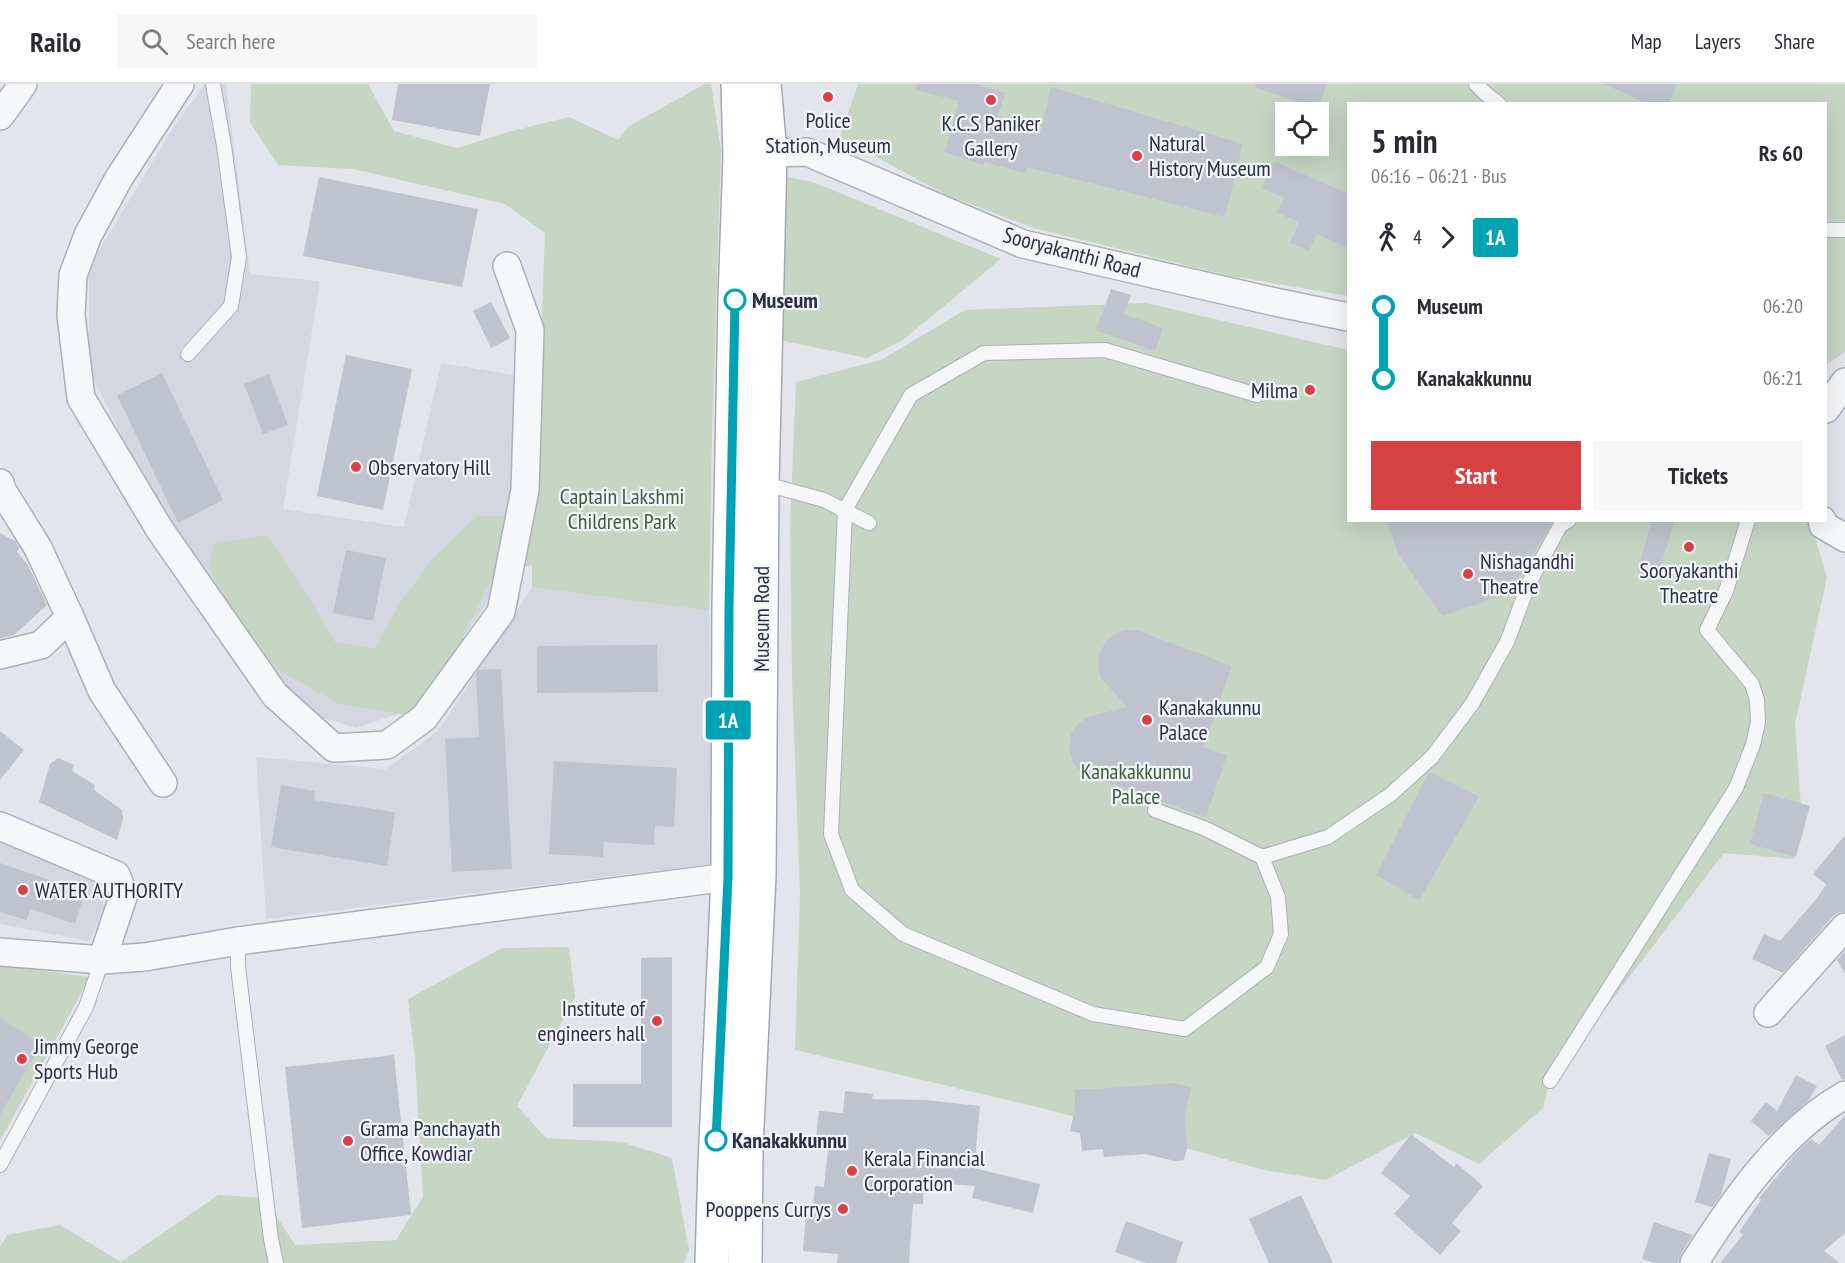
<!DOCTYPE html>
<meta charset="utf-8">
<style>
:root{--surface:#fff;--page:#f7f7f7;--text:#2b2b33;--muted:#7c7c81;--line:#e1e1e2;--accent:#d64244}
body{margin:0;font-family:"PT Sans Narrow",sans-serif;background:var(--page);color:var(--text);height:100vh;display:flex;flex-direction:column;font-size:22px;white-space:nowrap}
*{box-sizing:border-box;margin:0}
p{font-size:20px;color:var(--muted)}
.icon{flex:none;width:33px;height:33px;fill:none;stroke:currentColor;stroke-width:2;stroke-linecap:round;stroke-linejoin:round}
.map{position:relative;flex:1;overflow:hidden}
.sheet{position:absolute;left:1347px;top:18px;width:480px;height:420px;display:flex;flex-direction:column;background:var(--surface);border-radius:0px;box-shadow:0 6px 24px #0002}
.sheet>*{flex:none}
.badge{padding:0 12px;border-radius:4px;font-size:21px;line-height:39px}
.tools{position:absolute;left:1275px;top:18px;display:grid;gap:12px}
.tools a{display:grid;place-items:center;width:54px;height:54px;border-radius:0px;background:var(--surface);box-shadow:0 6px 24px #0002;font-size:30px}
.map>.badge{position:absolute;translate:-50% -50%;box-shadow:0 0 0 3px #fff}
.legs{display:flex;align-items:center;gap:9px;height:66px;padding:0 24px;font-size:20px}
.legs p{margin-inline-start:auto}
.overview{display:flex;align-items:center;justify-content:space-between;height:102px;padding:0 24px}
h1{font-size:33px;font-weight:800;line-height:45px}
.primary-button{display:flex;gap:12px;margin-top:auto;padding:12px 24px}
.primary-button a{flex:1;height:69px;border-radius:0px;background:var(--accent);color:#fff;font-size:24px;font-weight:800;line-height:69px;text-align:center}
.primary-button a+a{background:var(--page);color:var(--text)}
ul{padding:0 24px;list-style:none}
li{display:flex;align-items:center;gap:21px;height:72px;font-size:22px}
li i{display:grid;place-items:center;width:9px;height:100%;margin:0 8px;background:currentColor}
li i::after{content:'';width:15px;height:15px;margin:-8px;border:4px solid;border-radius:50%;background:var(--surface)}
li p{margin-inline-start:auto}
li:first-child i{background:linear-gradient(#0000 50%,currentColor 0)}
li:last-child i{background:linear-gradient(currentColor 50%,#0000 0)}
header{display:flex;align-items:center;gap:36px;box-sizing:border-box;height:84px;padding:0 30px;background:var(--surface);border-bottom:2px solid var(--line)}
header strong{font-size:28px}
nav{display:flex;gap:33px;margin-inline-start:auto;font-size:21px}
.search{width:420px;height:54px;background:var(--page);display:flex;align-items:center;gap:15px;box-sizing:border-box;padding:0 21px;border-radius:0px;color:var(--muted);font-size:22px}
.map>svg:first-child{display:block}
.built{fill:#d4d7e1}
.green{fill:#c5d6c3;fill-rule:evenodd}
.building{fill:#bfc3cf}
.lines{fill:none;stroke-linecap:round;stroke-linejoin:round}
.lane-casing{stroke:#abafba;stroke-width:16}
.street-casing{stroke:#abafba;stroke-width:30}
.primary-casing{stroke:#a1a7b8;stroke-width:36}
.lane{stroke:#f6f7f9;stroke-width:14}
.street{stroke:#f6f7f9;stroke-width:27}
.primary{stroke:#fff;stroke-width:33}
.line-1-casing{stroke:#fff;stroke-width:14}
.line-1{stroke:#00a3b4;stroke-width:9}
.poi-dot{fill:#d64244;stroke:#f3f4f9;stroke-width:2}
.stop-1-dot{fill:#fff;stroke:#00a3b4;stroke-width:3}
.labels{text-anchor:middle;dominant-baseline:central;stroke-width:4.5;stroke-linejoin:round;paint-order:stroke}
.poi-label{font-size:22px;fill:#293045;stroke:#f3f4f9;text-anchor:start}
.street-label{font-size:22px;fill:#293045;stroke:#f3f4f9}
.stop-label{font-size:22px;font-weight:bold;fill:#293045;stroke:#f3f4f9;text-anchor:start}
.park-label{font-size:22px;fill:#386236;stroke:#f3f4f9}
</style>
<header>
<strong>Railo</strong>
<div class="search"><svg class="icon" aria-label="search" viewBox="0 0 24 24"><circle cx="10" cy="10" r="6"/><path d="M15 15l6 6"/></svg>Search here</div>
<nav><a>Map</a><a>Layers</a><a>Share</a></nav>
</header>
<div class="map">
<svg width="1845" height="1179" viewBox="0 0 1845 1179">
<rect width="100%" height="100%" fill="#e3e5ec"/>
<!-- built -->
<g class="built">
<polygon points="205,0 226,0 250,190 320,197 283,425 404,443 441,279 514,291 511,400 494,509 412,625 356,644 307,629 164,439 89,286 89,183 173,44"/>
<polygon points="532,503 709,527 711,780 266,835 256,673 386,685 438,647"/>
<polygon points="0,758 100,800 104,825 89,857 0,840"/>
</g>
<!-- green -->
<g class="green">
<polygon points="251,0 368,0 394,47 457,64 512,47 569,33 618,56 629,42 705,0 711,0 721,66 712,353 709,527 532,503 532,480 489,499 443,596 413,632 339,620 262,577 208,483 214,459 268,451 302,502 335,558 374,565 400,519 434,473 477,432 534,432 545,149 505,120 353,85 278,81 250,38"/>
<path d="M858,0H1845V268L1826,281V20H1348V212L1230,192L1034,144L946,111L840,53ZM1286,28H1318V62H1286Z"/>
<polygon points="782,92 813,98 1001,175 903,256 867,274 773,255"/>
<polygon points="1146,219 1348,266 1348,436 1810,437 1827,493 1795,640 1801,723 1794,775 1724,769 1550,997 1543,1024 1479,1080 1415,1049 1326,1096 1264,1086 1046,1025 795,966 800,810 792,595 790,442 796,298 881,276 965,226"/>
<polygon points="569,863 575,913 517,1022 546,1054 622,1058 672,1074 689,1166 684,1179 0,1179 0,1163 7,1151 60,1141 121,1178 218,1111 265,1114 295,1161 396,1156 423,1113 415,976 408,915 502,864"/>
<polygon points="0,881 90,893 0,1057"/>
</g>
<!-- building -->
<g class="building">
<polygon points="398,0 490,0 480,52 392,36"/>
<polygon points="917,0 975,0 1005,9 996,38 1040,50 1051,3 1243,60 1225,133 1027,83 1025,89 984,78 984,81 945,68 959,17 916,6"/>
<polygon points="1255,0 1327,0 1318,25 1255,3"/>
<polygon points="1604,0 1677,0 1669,20 1648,20"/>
<polygon points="1274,77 1348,110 1348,164 1317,150 1309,167 1290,159 1299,138 1277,129 1284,114 1262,104"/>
<polygon points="319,93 478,125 462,203 303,172"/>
<polygon points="1111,205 1131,211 1124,230 1163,244 1155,267 1096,246"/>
<polygon points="491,218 510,254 491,264 473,227"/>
<polygon points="346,271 412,285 383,426 317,412"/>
<polygon points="162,289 223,416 178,439 117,311"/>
<polygon points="269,290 288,341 263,350 244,300"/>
<polygon points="1386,436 1553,436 1511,509 1442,532 1399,471"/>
<polygon points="1652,436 1675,436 1657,494 1637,488"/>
<polygon points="0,449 15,457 19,463 17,468 28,481 47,521 14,551 0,555"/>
<polygon points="346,466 386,474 373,537 333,529"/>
<polygon points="1127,546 1139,547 1232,582 1203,663 1227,671 1206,733 1090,692 1079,686 1073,678 1069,664 1071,650 1078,640 1087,633 1127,623 1101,594 1098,582 1100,569 1106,557 1116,549"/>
<polygon points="657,561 658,608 537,609 537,562"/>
<polygon points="501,585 512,785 452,788 445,655 479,653 476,589 478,586"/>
<polygon points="0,647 24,666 0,696"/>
<polygon points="58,674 74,681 72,687 95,701 94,706 122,726 123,735 117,756 39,718 50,680"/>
<polygon points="554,677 677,684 674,743 655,742 654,761 604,758 603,773 549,770"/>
<polygon points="1429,688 1479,713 1419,816 1376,791"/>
<polygon points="281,701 315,707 314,716 395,728 387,782 271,763"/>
<polygon points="1764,709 1810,722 1796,773 1750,760"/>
<polygon points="1845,751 1845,828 1840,828 1833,832 1783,889 1752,875 1764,850 1780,857 1818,813 1826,800 1813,790"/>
<polygon points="0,779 85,808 75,840 31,825 26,836 0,828"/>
<polygon points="1845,867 1845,890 1837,876"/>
<polygon points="672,873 672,1043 573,1043 573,1000 641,1000 641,874"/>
<polygon points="0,934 41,960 0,1031"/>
<polygon points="1845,951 1845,995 1842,996 1825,962"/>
<polygon points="394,971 411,1131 302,1144 285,983"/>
<polygon points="1796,991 1817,1002 1809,1016 1769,1052 1751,1037 1766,1018 1777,1027"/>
<polygon points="1173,999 1191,1003 1185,1031 1187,1064 1184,1076 1175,1077 1145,1070 1104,1073 1103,1065 1082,1067 1080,1049 1070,1047 1075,1025 1075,1005 1097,1005"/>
<polygon points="845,1007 873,1010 872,1015 925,1016 980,1022 974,1084 1040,1100 1033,1129 972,1114 975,1102 924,1098 923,1120 913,1120 909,1179 837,1179 838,1170 803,1167 806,1131 812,1132 815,1102 824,1103 829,1057 816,1055 819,1027 843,1029"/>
<polygon points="1845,1031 1845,1149 1824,1167 1840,1179 1720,1179 1743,1151 1739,1148 1761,1116 1759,1114 1794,1072 1811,1055 1819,1061"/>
<polygon points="1411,1050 1454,1083 1456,1079 1483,1102 1452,1139 1461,1147 1440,1171 1394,1130 1410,1112 1381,1089"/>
<polygon points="1709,1069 1731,1075 1721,1111 1712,1123 1695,1118"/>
<polygon points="1301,1111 1333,1179 1269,1179 1249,1135"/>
<polygon points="1126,1137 1183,1158 1176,1179 1146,1179 1115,1168"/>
<polygon points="1654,1138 1693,1151 1681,1170 1678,1179 1655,1179 1642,1175"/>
</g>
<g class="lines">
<defs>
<g id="lane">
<polyline points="1476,0 1485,9 1499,20"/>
<polyline points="1826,146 1845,146"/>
<polyline points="188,270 231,222 239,173 224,62 213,0"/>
<polyline points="762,399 824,416 869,439"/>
<polyline points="1155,726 1206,745 1262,773 1278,813 1281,850 1267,883 1185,945 1093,930 903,850 852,806 831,750 845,426 911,311 984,269 1105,266 1257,311"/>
<polyline points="1262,773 1328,753 1390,711 1432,673 1472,620 1507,558 1529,499 1560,442 1569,436"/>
<polyline points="238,857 238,883 271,1155 276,1179"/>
<polyline points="1550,997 1736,704 1753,661 1758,638 1757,616 1752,600 1707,546 1726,507 1748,436"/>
<polyline points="0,1081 86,923 102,876"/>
</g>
<g id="street">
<polyline points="180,0 119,94 88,151 73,191 71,231 81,314 160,446 275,611 334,664 387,661 424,634 501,528 525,406 530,246 507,182"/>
<polyline points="0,32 23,0"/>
<polyline points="770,69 807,68 1023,160 1275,218 1348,233"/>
<polyline points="1826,325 1845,298"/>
<polyline points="0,399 2,406 38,464 70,533 41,561 0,571"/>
<polyline points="1822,436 1823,441 1845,454"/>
<polyline points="70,533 102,607 163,699"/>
<polyline points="0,742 116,791 124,810 102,876"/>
<polyline points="0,868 102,876 145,873 238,857 728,793"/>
<polyline points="1768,929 1845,843"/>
<path d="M1694,1179C1732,1119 1782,1046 1845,1011"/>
</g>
<g id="primary">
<polyline points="712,1179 715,1080 728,793 729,523 735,216 740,72 738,0"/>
<polyline points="745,1179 746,1064 759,791 762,399 770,69 764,0"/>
</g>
</defs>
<!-- lane casing -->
<use href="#lane" class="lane-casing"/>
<!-- street casing -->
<use href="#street" class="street-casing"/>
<!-- primary casing -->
<use href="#primary" class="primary-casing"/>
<!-- lane -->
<use href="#lane" class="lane"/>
<!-- street -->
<use href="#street" class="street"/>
<!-- primary -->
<use href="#primary" class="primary"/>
</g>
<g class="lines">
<defs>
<polyline id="line-1" points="716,1056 728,793 729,524 735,216"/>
</defs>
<!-- line-1 casing -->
<use href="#line-1" class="line-1-casing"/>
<!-- line-1 -->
<use href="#line-1" class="line-1"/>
</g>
<!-- markers -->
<g class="poi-dot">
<circle cx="828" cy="13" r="6"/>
<circle cx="991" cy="16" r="6"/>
<circle cx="1137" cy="72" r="6"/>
<circle cx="1310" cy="306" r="6"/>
<circle cx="356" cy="383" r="6"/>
<circle cx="1689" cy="463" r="6"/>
<circle cx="1468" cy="490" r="6"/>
<circle cx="1147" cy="636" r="6"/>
<circle cx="23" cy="806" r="6"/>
<circle cx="657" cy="937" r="6"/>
<circle cx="22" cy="975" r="6"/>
<circle cx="348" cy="1057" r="6"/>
<circle cx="852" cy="1087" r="6"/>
<circle cx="843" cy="1125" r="6"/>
</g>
<g class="stop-1-dot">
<circle cx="735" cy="216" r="10"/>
<circle cx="716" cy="1056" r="10"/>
</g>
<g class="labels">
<!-- poi labels -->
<g class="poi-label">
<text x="828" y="36" text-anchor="middle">Police<tspan x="828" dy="25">Station, Museum</tspan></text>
<text x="991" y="39" text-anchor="middle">K.C.S Paniker<tspan x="991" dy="25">Gallery</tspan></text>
<text x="1149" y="59">Natural<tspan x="1149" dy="25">History Museum</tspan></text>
<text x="1298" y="306" text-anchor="end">Milma</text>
<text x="368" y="383">Observatory Hill</text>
<text x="1480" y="477">Nishagandhi<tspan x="1480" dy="25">Theatre</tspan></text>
<text x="1689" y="486" text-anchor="middle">Sooryakanthi<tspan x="1689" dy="25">Theatre</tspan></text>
<text x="1159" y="623">Kanakakunnu<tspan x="1159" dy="25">Palace</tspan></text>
<text x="35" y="806">WATER AUTHORITY</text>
<text x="645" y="924" text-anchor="end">Institute of<tspan x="645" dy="25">engineers hall</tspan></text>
<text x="34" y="962">Jimmy George<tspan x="34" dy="25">Sports Hub</tspan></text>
<text x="360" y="1044">Grama Panchayath<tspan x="360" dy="25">Office, Kowdiar</tspan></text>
<text x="864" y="1074">Kerala Financial<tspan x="864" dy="25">Corporation</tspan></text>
<text x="831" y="1125" text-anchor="end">Pooppens Currys</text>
</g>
<!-- street labels -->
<g class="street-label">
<text transform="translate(1072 168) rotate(15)">Sooryakanthi Road</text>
<text transform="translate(761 535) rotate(-90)">Museum Road</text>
</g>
<!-- stop labels -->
<g class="stop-label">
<text x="752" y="216">Museum</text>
<text x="732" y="1056">Kanakakkunnu</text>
</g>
<!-- park labels -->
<g class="park-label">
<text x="622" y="412">Captain Lakshmi<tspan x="622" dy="25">Childrens Park</tspan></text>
<text x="1136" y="687">Kanakakkunnu<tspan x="1136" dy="25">Palace</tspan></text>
</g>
</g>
</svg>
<div class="tools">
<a><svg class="icon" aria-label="locate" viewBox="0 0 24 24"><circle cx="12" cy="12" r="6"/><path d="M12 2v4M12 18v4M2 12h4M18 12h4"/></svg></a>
</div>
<b class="badge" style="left:728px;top:636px;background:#00a3b4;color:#fff">1A</b>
<section class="sheet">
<div class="overview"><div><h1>5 min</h1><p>06:16 – 06:21 · Bus</p></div><b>Rs 60</b></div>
<div class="legs"><svg class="icon" aria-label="walk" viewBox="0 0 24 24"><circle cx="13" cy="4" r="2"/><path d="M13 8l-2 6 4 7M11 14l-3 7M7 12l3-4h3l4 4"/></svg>4<svg class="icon" aria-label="forward" viewBox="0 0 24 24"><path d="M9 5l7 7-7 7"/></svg><b class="badge" style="background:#00a3b4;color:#fff">1A</b></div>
<ul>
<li><i style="color:#00a3b4"></i><b>Museum</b><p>06:20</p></li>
<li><i style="color:#00a3b4"></i><b>Kanakakkunnu</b><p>06:21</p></li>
</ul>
<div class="primary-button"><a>Start</a><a>Tickets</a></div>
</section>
</div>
